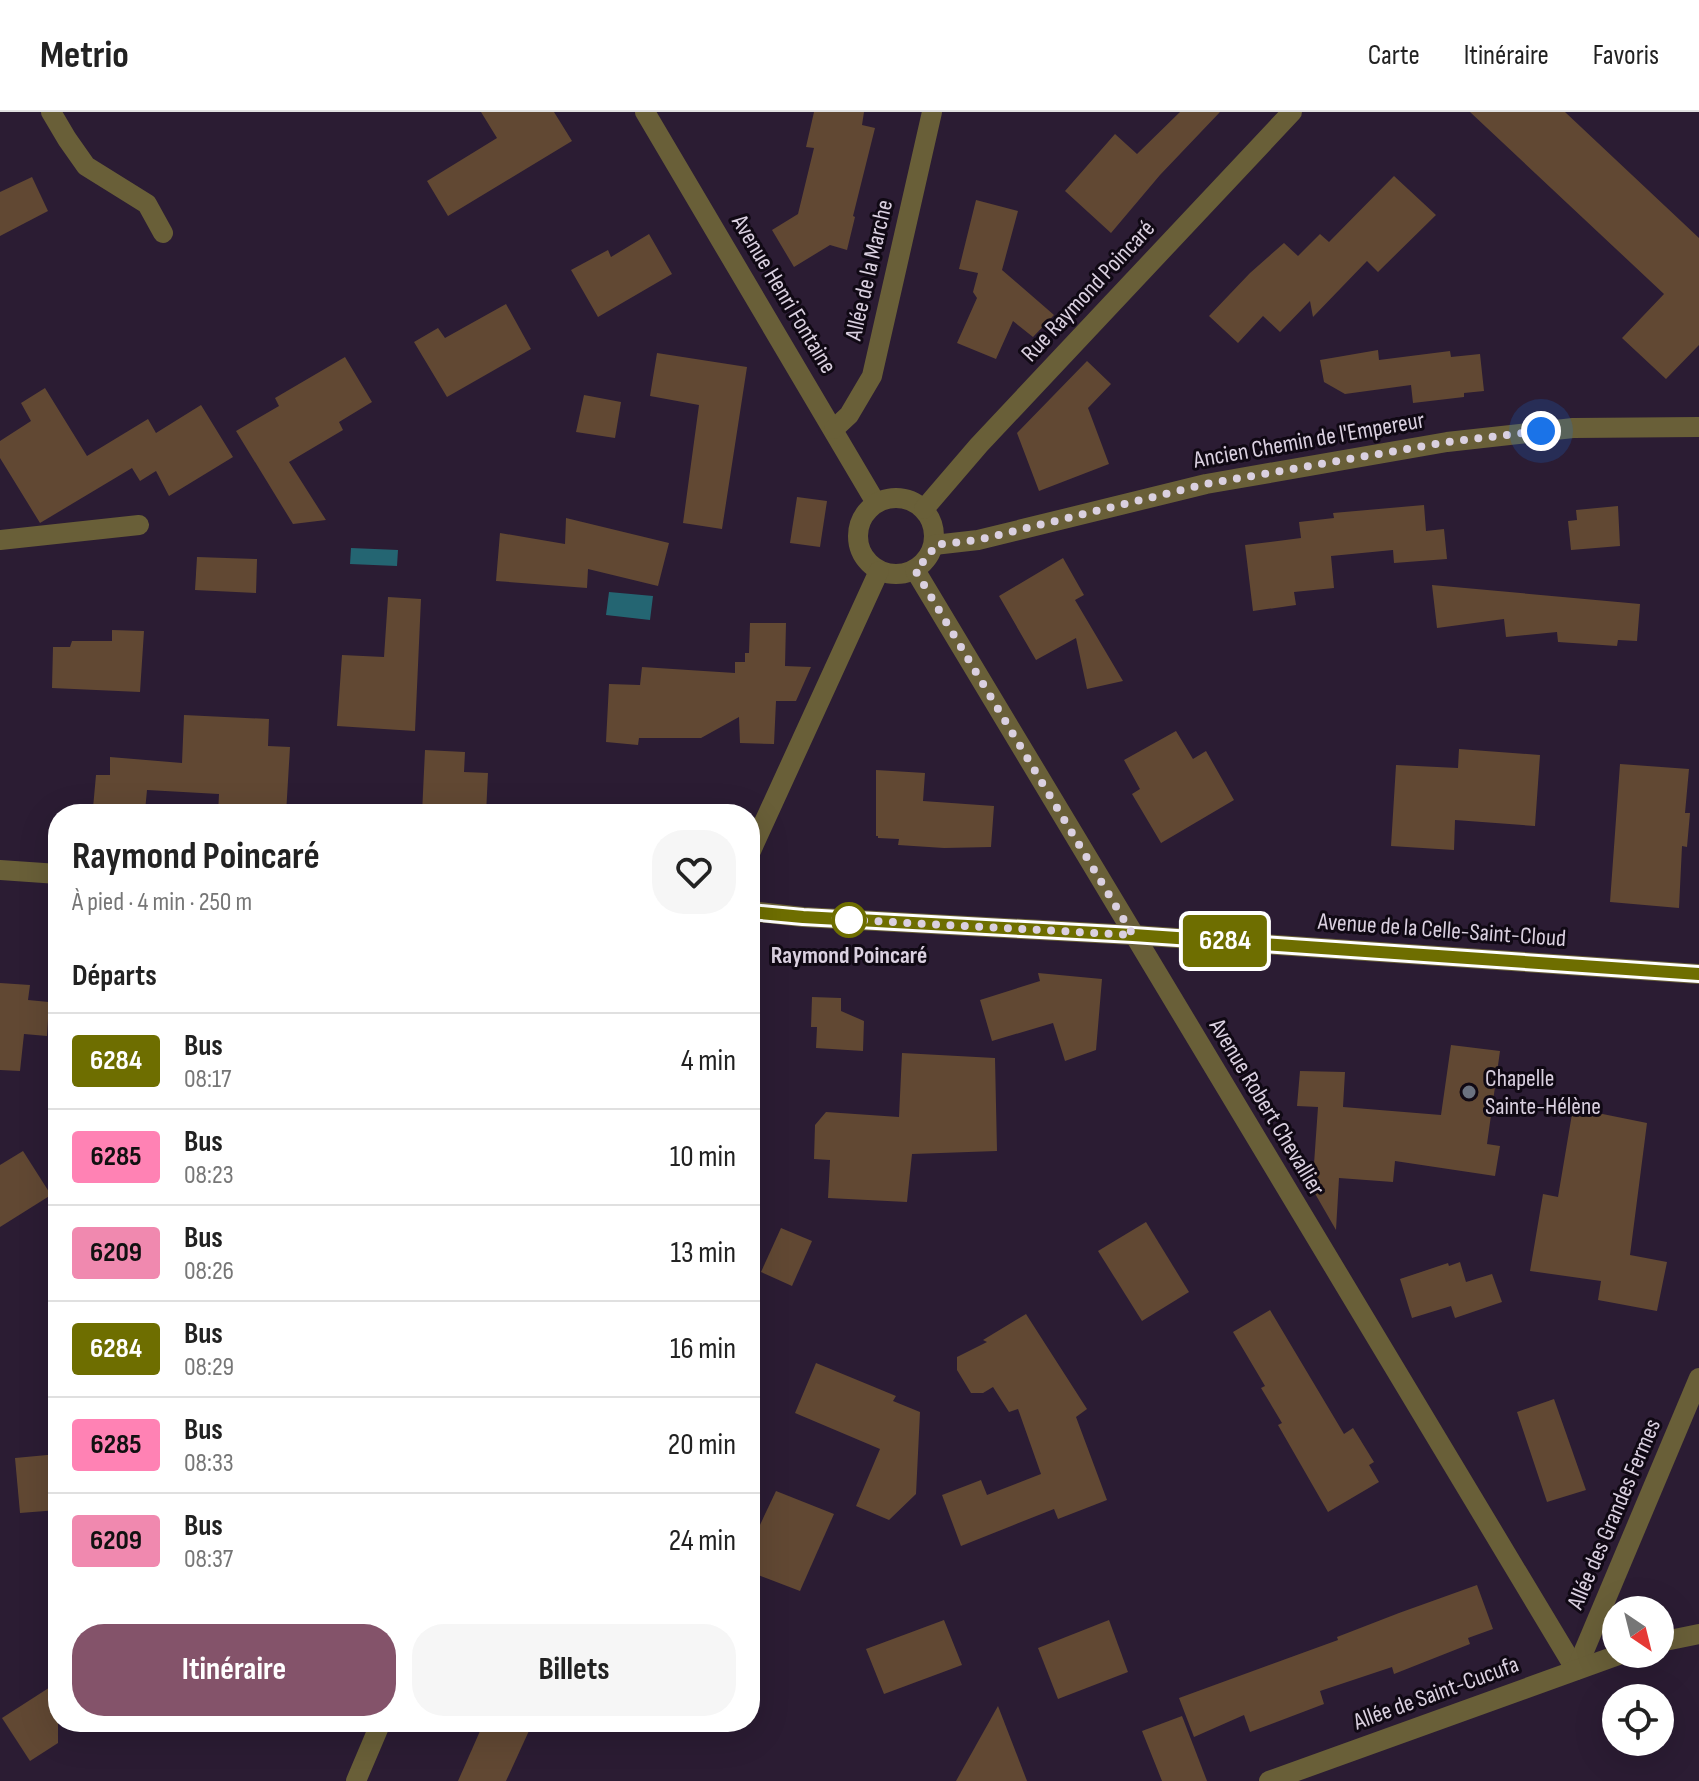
<!DOCTYPE html>
<html lang="fr">
<meta charset="utf-8">
<style>
:root{--surface:#fff;--page:#f6f6f6;--text:#222;--muted:#767676;--line:#e0e0e0;--accent:#84536a}
body{margin:0;font-family:"Sofia Sans Condensed",sans-serif;background:var(--page);color:var(--text);height:100vh;display:flex;flex-direction:column;font-size:30px;white-space:nowrap}
*{box-sizing:border-box;margin:0}
p{font-size:26px;color:var(--muted)}
.icon{flex:none;width:44px;height:44px;fill:none;stroke:currentColor;stroke-width:2;stroke-linecap:round;stroke-linejoin:round}
.map{position:relative;flex:1;overflow:hidden}
.details{position:absolute;left:48px;top:692px;width:712px;height:928px;display:flex;flex-direction:column;background:var(--surface);border-radius:32px;box-shadow:0 8px 32px #0002}
.details>*{flex:none}
.badge{padding:0 16px;border-radius:6px;font-size:28px;line-height:52px}
.needle{width:52px;rotate:145deg}
.tools{position:absolute;left:1602px;top:1484px;display:grid;gap:16px}
.tools a{display:grid;place-items:center;width:72px;height:72px;border-radius:50%;background:var(--surface);box-shadow:0 8px 32px #0002;font-size:40px}
.you{position:absolute;width:40px;height:40px;margin:-20px;border:6px solid #fff;border-radius:50%;background:#1a73e8;box-shadow:0 0 0 12px #1a73e833}
.map>.badge{position:absolute;translate:-50% -50%;box-shadow:0 0 0 4px #fff}
h2{padding:0 24px;font-size:30px;line-height:72px}
.round{display:grid;place-items:center;flex:none;width:84px;height:84px;border-radius:32px;background:var(--page)}
.headline{display:flex;align-items:center;justify-content:space-between;height:136px;padding:0 24px}
h1{font-size:38px;font-weight:700;line-height:60px}
.cta{display:flex;gap:16px;margin-top:auto;padding:16px 24px}
.cta a{flex:1;height:92px;border-radius:32px;background:var(--accent);color:#fff;font-size:32px;font-weight:700;line-height:92px;text-align:center}
.cta a+a{background:var(--page);color:var(--text)}
ul{padding:0;list-style:none}
li{display:flex;align-items:center;gap:24px;height:96px;padding:0 24px;border-top:2px solid var(--line)}
li div{flex:1}
li b{display:block;font-size:30px}
li em{font-style:normal}
li .badge{min-width:88px;font-weight:700;text-align:center}
header{display:flex;align-items:center;gap:48px;box-sizing:border-box;height:112px;padding:0 40px;background:var(--surface);border-bottom:2px solid var(--line)}
header strong{font-size:38px}
nav{display:flex;gap:44px;margin-inline-start:auto;font-size:28px}
.map>svg:first-child{display:block}
.water{fill:#246572}
.building{fill:#614833}
.lines{fill:none;stroke-linecap:round;stroke-linejoin:round}
.minor{stroke:#695f38;stroke-width:20}
.tertiary{stroke:#695f38;stroke-width:20}
.line-casing{stroke:#fff;stroke-width:18}
.line{stroke:#6e6e00;stroke-width:12}
.walk{stroke:#dad0e0;stroke-width:8;stroke-dasharray:0 14.4}
.stop-dot{fill:#fff;stroke:#6e6e00;stroke-width:4}
.worship-dot{fill:#6b7280;stroke:#100914;stroke-width:3}
.labels{text-anchor:middle;dominant-baseline:central;stroke-width:6;stroke-linejoin:round;paint-order:stroke}
.street-label{font-size:24px;fill:#dad0e0;stroke:#100914}
.stop-label{font-size:24px;font-weight:bold;fill:#dad0e0;stroke:#100914}
.poi-label{font-size:24px;fill:#dad0e0;stroke:#100914;text-anchor:start}
</style>
<header>
<strong>Metrio</strong>
<nav><a>Carte</a><a>Itinéraire</a><a>Favoris</a></nav>
</header>
<div class="map">
<svg width="1699" height="1669" viewBox="0 0 1699 1669">
<rect width="100%" height="100%" fill="#2b1c33"/>
<!-- water -->
<g class="water">
<polygon points="351,436 398,438 397,454 350,452"/>
<polygon points="609,480 653,484 650,508 606,503"/>
</g>
<!-- building -->
<g class="building">
<polygon points="481,0 554,0 572,29 448,104 427,69 497,26"/>
<polygon points="814,0 864,0 862,13 875,16 853,104 855,105 847,138 830,133 794,155 772,118 798,102 814,36 806,35"/>
<polygon points="1180,0 1220,0 1160,63 1111,121 1065,79 1115,22 1137,42"/>
<polygon points="1470,0 1565,0 1699,126 1699,233 1666,267 1622,226 1664,182"/>
<polygon points="1394,64 1436,103 1378,160 1367,149 1313,205 1310,189 1280,220 1263,204 1238,231 1209,204 1250,161 1284,131 1298,144 1320,122 1329,130"/>
<polygon points="32,65 48,99 0,124 0,80"/>
<polygon points="976,88 1018,99 1002,158 1054,203 1033,225 1013,209 996,247 957,231 977,186 973,180 978,161 959,157"/>
<polygon points="649,122 672,162 598,205 571,158 608,138 611,145"/>
<polygon points="506,192 531,237 447,285 414,230 438,216 445,226"/>
<polygon points="1378,238 1379,248 1450,239 1451,245 1480,242 1484,279 1464,281 1464,285 1413,291 1411,273 1345,282 1324,270 1320,248"/>
<polygon points="657,241 747,255 722,417 683,411 699,293 650,284"/>
<polygon points="345,245 372,290 339,310 343,318 289,350 326,408 293,412 236,319 279,294 275,286"/>
<polygon points="1087,249 1111,272 1088,296 1109,352 1039,379 1017,321"/>
<polygon points="45,276 87,344 148,307 156,321 201,293 233,345 169,384 156,359 140,369 132,356 40,411 0,346 0,329 31,309 21,291"/>
<polygon points="584,283 621,290 615,326 576,320"/>
<polygon points="797,385 827,389 820,435 790,431"/>
<polygon points="1424,393 1426,419 1444,417 1447,447 1394,451 1393,438 1331,444 1334,476 1294,480 1296,493 1253,499 1245,433 1301,426 1299,410 1334,406 1333,401"/>
<polygon points="1618,394 1620,434 1571,438 1568,409 1577,408 1576,398"/>
<polygon points="566,406 669,431 658,474 588,457 587,476 496,469 500,421 565,432"/>
<polygon points="197,445 257,447 256,481 195,478"/>
<polygon points="1063,446 1084,483 1075,488 1123,569 1087,577 1076,526 1036,548 999,484"/>
<polygon points="1432,473 1640,492 1637,529 1618,528 1617,534 1558,530 1557,520 1506,525 1504,507 1437,516"/>
<polygon points="388,485 421,487 415,619 337,614 342,543 384,545"/>
<polygon points="750,511 786,511 785,554 811,555 796,589 776,589 774,632 740,631 739,605 701,626 639,626 638,633 606,630 609,572 640,573 642,555 735,561 735,550 745,550 745,541 749,541"/>
<polygon points="112,518 144,519 140,580 52,576 53,535 70,535 72,529 112,529"/>
<polygon points="184,603 269,607 268,634 290,635 286,702 218,702 219,682 147,678 145,699 93,696 96,663 110,663 110,645 182,651"/>
<polygon points="1176,619 1193,647 1206,639 1234,688 1161,731 1132,682 1140,677 1124,648"/>
<polygon points="1459,637 1540,643 1535,714 1455,708 1454,738 1391,734 1396,653 1458,656"/>
<polygon points="425,638 465,640 464,660 488,661 486,702 422,702"/>
<polygon points="1620,652 1689,657 1685,701 1690,701 1687,735 1682,734 1679,796 1610,790"/>
<polygon points="876,658 925,661 923,689 994,694 991,735 944,736 898,733 899,727 878,726 878,724 876,724"/>
<polygon points="1038,861 1102,867 1096,938 1065,949 1053,911 992,929 980,888 1040,869"/>
<polygon points="0,871 30,873 28,888 49,890 47,924 24,922 20,959 0,958"/>
<polygon points="812,885 841,886 841,899 864,909 863,939 816,936 817,915 811,915"/>
<polygon points="1451,933 1500,939 1487,1032 1500,1034 1495,1064 1395,1049 1393,1070 1339,1066 1336,1118 1302,1059 1314,1052 1318,995 1297,994 1300,959 1345,960 1343,995 1441,1003"/>
<polygon points="902,941 995,946 997,1039 912,1042 907,1090 828,1086 830,1048 814,1047 815,1013 826,1000 899,1005"/>
<polygon points="1573,996 1647,1011 1630,1143 1667,1150 1657,1199 1598,1188 1601,1169 1530,1159 1543,1082 1558,1085"/>
<polygon points="23,1039 51,1083 0,1115 0,1053"/>
<polygon points="1146,1110 1189,1180 1142,1209 1098,1139"/>
<polygon points="781,1116 812,1129 792,1174 761,1160"/>
<polygon points="1460,1150 1466,1170 1492,1162 1502,1190 1455,1206 1451,1194 1412,1206 1400,1167 1448,1151 1449,1154"/>
<polygon points="1270,1198 1344,1322 1353,1316 1374,1350 1369,1353 1379,1370 1328,1400 1278,1313 1282,1311 1261,1276 1265,1274 1233,1220"/>
<polygon points="1026,1202 1087,1297 1076,1305 1107,1388 1058,1407 1054,1397 961,1434 942,1383 981,1368 987,1383 1041,1362 1018,1297 1009,1300 993,1275 983,1281 971,1281 957,1258 957,1245 987,1230 983,1228"/>
<polygon points="816,1251 896,1284 893,1289 920,1300 916,1382 889,1408 856,1394 880,1337 795,1301"/>
<polygon points="1554,1287 1586,1378 1547,1390 1517,1300"/>
<polygon points="58,1342 58,1398 20,1401 15,1346"/>
<polygon points="776,1379 834,1402 800,1479 750,1460 750,1434"/>
<polygon points="1477,1473 1493,1517 1468,1526 1470,1532 1394,1562 1392,1555 1320,1579 1324,1592 1250,1620 1244,1603 1194,1625 1179,1586 1338,1528 1337,1525 1399,1501"/>
<polygon points="944,1508 962,1553 884,1582 866,1537"/>
<polygon points="1109,1508 1128,1560 1058,1587 1038,1536"/>
<polygon points="58,1570 58,1631 30,1649 2,1606"/>
<polygon points="998,1594 1027,1669 956,1669"/>
<polygon points="1182,1604 1207,1669 1162,1669 1142,1619"/>
<polygon points="484,1610 533,1610 506,1669 458,1669"/>
</g>
<g class="lines">
<!-- minor -->
<g class="minor">
<polyline points="51,0 67,27 86,54 147,92 163,121"/>
<polyline points="645,0 876,391"/>
<polyline points="834,317 849,303 872,264 932,0"/>
<circle cx="896" cy="424" r="38"/>
<polyline points="924,397 979,333 1292,0"/>
<polyline points="0,428 139,413"/>
<polyline points="934,433 978,428 1206,372 1447,330 1573,316 1699,315"/>
<polyline points="915,458 1576,1558"/>
<polyline points="750,741 879,459"/>
<polyline points="1660,1530 1699,1522"/>
<polyline points="1576,1558 1699,1266"/>
<polyline points="356,1669 381,1610"/>
<polyline points="1269,1669 1621,1542"/>
</g>
<!-- tertiary -->
<g class="tertiary">
<polyline points="0,758 58,762"/>
<polyline points="750,799 803,805 1133,823 1699,862"/>
</g>
</g>
<g class="lines">
<defs>
<polyline id="line" points="750,800 803,805 1133,823 1699,862"/>
</defs>
<!-- line casing -->
<use href="#line" class="line-casing"/>
<!-- line -->
<use href="#line" class="line"/>
<!-- walk -->
<polyline class="walk" points="849,808 835,807 1133,823 915,458 930,443 934,433 978,428 1206,372 1447,330 1541,319"/>
</g>
<!-- markers -->
<circle class="stop-dot" cx="849" cy="808" r="16"/>
<circle class="worship-dot" cx="1469" cy="980" r="8"/>
<g class="labels">
<!-- street labels -->
<g class="street-label">
<text transform="translate(869 158) rotate(-77)">Allée de la Marche</text>
<text transform="translate(1088 179) rotate(-47)">Rue Raymond Poincaré</text>
<text transform="translate(784 182) rotate(59)">Avenue Henri Fontaine</text>
<text transform="translate(1309 328) rotate(-10)">Ancien Chemin de l'Empereur</text>
<text transform="translate(1442 818) rotate(4)">Avenue de la Celle-Saint-Cloud</text>
<text transform="translate(1267 995) rotate(59)">Avenue Robert Chevallier</text>
<text transform="translate(1614 1402) rotate(-67)">Allée des Grandes Fermes</text>
<text transform="translate(1436 1581) rotate(-20)">Allée de Saint-Cucufa</text>
</g>
<!-- stop labels -->
<g class="stop-label">
<text x="849" y="843">Raymond Poincaré</text>
</g>
<!-- poi labels -->
<g class="poi-label">
<text x="1485" y="966">Chapelle<tspan x="1485" dy="28">Sainte-Hélène</tspan></text>
</g>
</g>
</svg>
<div class="tools">
<a><svg class="needle" viewBox="-14 -14 28 28"><path d="M0-13l5 13h-10z" fill="#e53935"/><path d="M0 13l5-13h-10z" fill="#767676"/></svg></a>
<a><svg class="icon" aria-label="locate" viewBox="0 0 24 24"><circle cx="12" cy="12" r="6"/><path d="M12 2v4M12 18v4M2 12h4M18 12h4"/></svg></a>
</div>
<div class="you" style="left:1541px;top:319px"></div>
<b class="badge" style="left:1225px;top:829px;background:#6e6e00;color:#fff">6284</b>
<section class="details">
<div class="headline"><div><h1>Raymond Poincaré</h1><p>À pied · 4 min · 250 m</p></div><a class="round"><svg class="icon" aria-label="heart" viewBox="0 0 24 24"><path d="M12 20l-8-8c-3-5 5-10 8-4 3-6 11-1 8 4z"/></svg></a></div>
<h2>Départs</h2>
<ul>
<li><span class="badge" style="background:#6e6e00;color:#fff">6284</span><div><b>Bus</b><p>08:17</p></div><em>4 min</em></li>
<li><span class="badge" style="background:#ff82b4;color:#111">6285</span><div><b>Bus</b><p>08:23</p></div><em>10 min</em></li>
<li><span class="badge" style="background:#f089af;color:#111">6209</span><div><b>Bus</b><p>08:26</p></div><em>13 min</em></li>
<li><span class="badge" style="background:#6e6e00;color:#fff">6284</span><div><b>Bus</b><p>08:29</p></div><em>16 min</em></li>
<li><span class="badge" style="background:#ff82b4;color:#111">6285</span><div><b>Bus</b><p>08:33</p></div><em>20 min</em></li>
<li><span class="badge" style="background:#f089af;color:#111">6209</span><div><b>Bus</b><p>08:37</p></div><em>24 min</em></li>
</ul>
<div class="cta"><a>Itinéraire</a><a>Billets</a></div>
</section>
</div>
